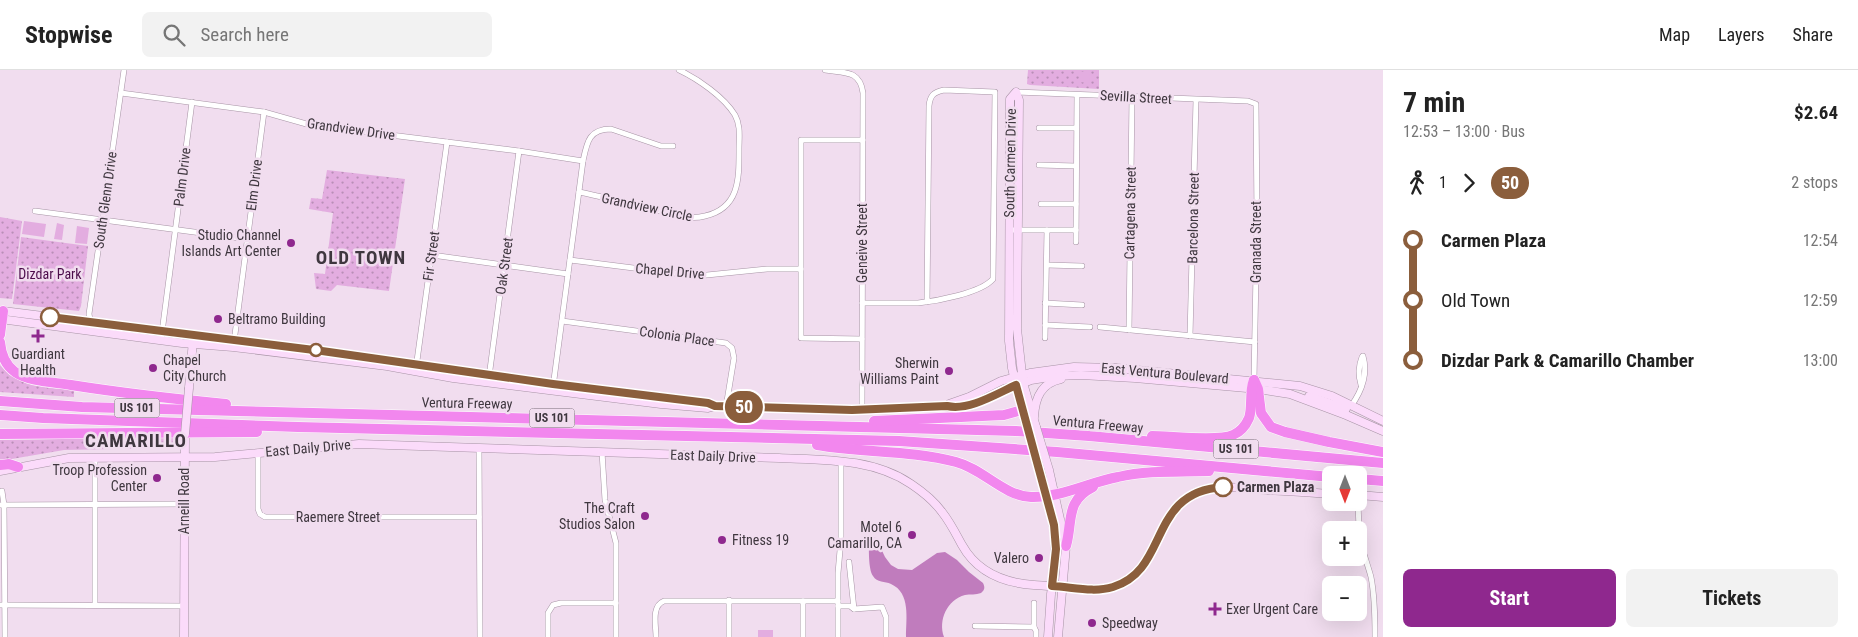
<!DOCTYPE html>
<meta charset="utf-8">
<style>
:root{--surface:#fff;--page:#f2f2f2;--text:#222;--muted:#767676;--line:#e0e0e0;--accent:#8f288e}
body{margin:0;font-family:"Roboto Condensed",sans-serif;background:var(--page);color:var(--text);height:100vh;display:flex;flex-direction:column;font-size:19px;white-space:nowrap}
*{box-sizing:border-box;margin:0}
p{font-size:16px;color:var(--muted)}
.icon{flex:none;width:28px;height:28px;fill:none;stroke:currentColor;stroke-width:2;stroke-linecap:round;stroke-linejoin:round}
.map{position:relative;flex:1;overflow:hidden}
.drawer{display:flex;flex-direction:column;background:var(--surface);width:475px}
.drawer>*{flex:none}
.badge{padding:0 10px;border-radius:16px;font-size:18px;line-height:32px}
.needle{width:32px;rotate:180deg}
.buttons{position:absolute;left:1322px;top:396px;display:grid;gap:10px}
.buttons a{display:grid;place-items:center;width:45px;height:45px;border-radius:8px;background:var(--surface);box-shadow:0 5px 20px #0002;font-size:25px}
.map>.badge{position:absolute;translate:-50% -50%;box-shadow:0 0 0 2px #fff}
.legs{display:flex;align-items:center;gap:8px;height:55px;padding:0 20px;font-size:16px}
.legs p{margin-inline-start:auto}
.overview{display:flex;align-items:center;justify-content:space-between;height:85px;padding:0 20px}
h1{font-size:28px;font-weight:700;line-height:38px}
.button{display:flex;gap:10px;margin-top:auto;padding:10px 20px}
.button a{flex:1;height:58px;border-radius:8px;background:var(--accent);color:#fff;font-size:20px;font-weight:700;line-height:58px;text-align:center}
.button a+a{background:var(--page);color:var(--text)}
ul{padding:0 20px;list-style:none}
li{display:flex;align-items:center;gap:18px;height:60px;font-size:19px}
li i{display:grid;place-items:center;width:8px;height:100%;margin:0 6px;background:currentColor}
li i::after{content:'';width:12px;height:12px;margin:-6px;border:4px solid;border-radius:50%;background:var(--surface)}
li p{margin-inline-start:auto}
li:first-child i{background:linear-gradient(#0000 50%,currentColor 0)}
li:last-child i{background:linear-gradient(currentColor 50%,#0000 0)}
header{display:flex;align-items:center;gap:30px;box-sizing:border-box;height:70px;padding:0 25px;background:var(--surface);border-bottom:1px solid var(--line)}
header strong{font-size:24px}
nav{display:flex;gap:28px;margin-inline-start:auto;font-size:18px}
.search{width:350px;height:45px;background:var(--page);display:flex;align-items:center;gap:12px;box-sizing:border-box;padding:0 18px;border-radius:8px;color:var(--muted);font-size:19px}
main{display:flex;flex:1;min-height:0}
.map>svg:first-child{display:block}
.grass{fill:url(#grass-dots)}
.garden{fill:#e3ade0}
.water{fill:#c07cbd}
.lines{fill:none;stroke-linecap:round;stroke-linejoin:round}
.street-casing{stroke:#a794a5;stroke-width:6}
.secondary-casing{stroke:#a794a5;stroke-width:9}
.highway-casing{stroke:#fff;stroke-width:11}
.street{stroke:#fff;stroke-width:5}
.secondary{stroke:#fbdbfa;stroke-width:8}
.highway{stroke:#f287ee;stroke-width:10}
.secondary-bridge-casing{stroke:#a794a5;stroke-width:9;stroke-linecap:butt}
.secondary-bridge{stroke:#fbdbfa;stroke-width:8}
.line-1-casing{stroke:#fff;stroke-width:11}
.line-1{stroke:#8b5e3c;stroke-width:8}
.poi-dot{fill:#8f288e;stroke:#f1ddef;stroke-width:2}
.stop-1-dot{fill:#fff;stroke:#8b5e3c;stroke-width:2.5}
.labels{text-anchor:middle;dominant-baseline:central;stroke-width:5;stroke-linejoin:round;paint-order:stroke}
.shield{fill:#f1ddef;stroke:#746974;stroke-width:1}
.shield-label{font-size:12px;font-weight:bold;fill:#3f373f}
.street-label{font-size:14px;fill:#3f373f;stroke:#f1ddef}
.poi-label{font-size:14px;fill:#3f373f;stroke:#f1ddef;text-anchor:end}
.park-label{font-size:14px;fill:#4c0d4b;stroke:#f1ddef}
.stop-label{font-size:14px;font-weight:bold;fill:#3f373f;stroke:#f1ddef;text-anchor:start}
.district-label{font-size:19px;font-weight:bold;letter-spacing:1px;fill:#3f373f;stroke:#f1ddef}
</style>
<header>
<strong>Stopwise</strong>
<div class="search"><svg class="icon" aria-label="search" viewBox="0 0 24 24"><circle cx="10" cy="10" r="6"/><path d="M15 15l6 6"/></svg>Search here</div>
<nav><a>Map</a><a>Layers</a><a>Share</a></nav>
</header>
<main>
<div class="map">
<svg width="1383" height="567" viewBox="0 0 1383 567">
<defs>
<pattern id="grass-dots" width="8" height="8" patternUnits="userSpaceOnUse" patternTransform="scale(1.25)"><rect width="8" height="8" fill="#e3ade0"/><path d="M2 2h.1M6 6h.1" fill="none" stroke="#b98eb7" stroke-width="1.8" stroke-linecap="round"/></pattern>
</defs>
<rect width="100%" height="100%" fill="#f1ddef"/>
<!-- grass -->
<g class="grass">
<polygon points="1028,0 1099,0 1099,19 1030,15 1027,14"/>
<polygon points="327,100 405,109 389,221 337,215 331,221 316,219 314,203 325,204 333,143 309,139 311,128 322,129"/>
<polygon points="0,147 22,151 12,229 0,228"/>
<polygon points="21,167 88,176 81,236 79,241 13,234"/>
<path d="M0,295C21,319 44,317 74,320V327L0,322Z"/>
<polygon points="177,367 175,375 168,378 64,380 0,391 0,370"/>
</g>
<!-- garden -->
<g class="garden">
<polygon points="1079,2 1090,2 1089,13 1079,12"/>
<polygon points="24,151 46,154 44,167 22,164"/>
<polygon points="57,153 64,155 62,170 54,169"/>
<polygon points="77,156 89,158 87,174 75,173"/>
<rect x="758" y="560" width="15" height="7"/>
</g>
<!-- water -->
<path class="water" d="M869,467L876,468L885,487L891,495L898,499L912,500L937,483L945,482L957,490L969,502L983,513C985,517 985,520 981,523C976,525 970,524 965,525C947,530 938,550 944,567H906C906,549 911,523 891,514C885,511 877,513 873,506C868,499 869,477 869,467Z"/>
<g class="lines">
<defs>
<g id="street">
<path d="M825,0C845,3 860,0 863,23L862,340"/>
<polyline points="1016,22 1248,31 1256,34 1257,148 1254,310"/>
<polyline points="121,23 264,42 310,55 519,81 583,91"/>
<polyline points="1039,58 1076,58"/>
<polyline points="1039,95 1076,96"/>
<path d="M579,122C603,127 628,133 653,139C669,143 688,151 705,146C740,138 739,108 739,79C739,67 741,56 735,45C724,27 698,9 679,0"/>
<polyline points="1041,134 1076,134"/>
<polyline points="35,141 247,169"/>
<polyline points="1009,160 1076,160"/>
<polyline points="1076,172 1077,25"/>
<polyline points="432,185 568,204"/>
<polyline points="570,190 697,206 767,199 801,199"/>
<polyline points="1047,195 1082,196"/>
<path d="M862,233H918C937,231 981,223 993,209L995,22L944,20C934,22 930,25 929,36L927,232"/>
<polyline points="1045,233 1082,235"/>
<polyline points="562,251 726,273 732,278 734,288 726,337"/>
<polyline points="1045,255 1090,257"/>
<polyline points="1100,257 1255,272"/>
<polyline points="1129,260 1132,27"/>
<polyline points="92,261 89,244 124,0"/>
<polyline points="1190,266 1196,30"/>
<polyline points="1045,268 1047,160"/>
<polyline points="862,269 801,268 801,70 863,70"/>
<polyline points="161,270 192,32"/>
<polyline points="234,272 264,42"/>
<polyline points="416,298 447,72"/>
<polyline points="489,307 519,81"/>
<path d="M1361,315C1358,305 1358,297 1362,287"/>
<path d="M553,317L583,91C587,72 589,59 611,59L661,76H673"/>
<path d="M1351,336C1362,321 1368,304 1363,286"/>
<polyline points="479,377 480,567"/>
<polyline points="258,382 258,439 260,444 265,447 479,447"/>
<polyline points="602,382 605,430 616,473 616,567"/>
<polyline points="2,421 4,435 5,567"/>
<polyline points="1358,432 1359,460"/>
<polyline points="0,435 184,434"/>
<path d="M1359,461C1361,478 1367,492 1371,507C1375,527 1375,547 1375,567"/>
<polyline points="849,492 854,539"/>
<polyline points="803,531 803,567"/>
<polyline points="1034,533 1034,557 1036,561 1036,567"/>
<polyline points="0,535 184,536"/>
<polyline points="95,535 95,387"/>
<polyline points="838,536 850,536 854,539 882,537 886,547 886,567"/>
<polyline points="975,556 1034,557"/>
<polyline points="548,567 548,543 553,535 561,533 616,533"/>
<path d="M656,567C656,555 651,536 664,531H838"/>
<polyline points="729,567 729,530"/>
<polyline points="838,567 838,503 841,469 841,391"/>
</g>
<g id="secondary">
<polyline points="3,241 322,281 553,314 708,333 713,335"/>
<polyline points="0,249 182,273 233,277 387,296 453,308 661,334 708,338 715,336 852,340 936,336 953,337 972,334 1031,310 1056,306 1081,305 1135,308 1258,319 1290,324 1346,345 1383,361"/>
<polyline points="189,318 193,270"/>
<polyline points="1309,326 1346,339"/>
<polyline points="949,334 969,327 1001,311 1030,303 1074,297 1116,298 1300,316 1332,326 1383,351"/>
<polyline points="1023,344 1012,298 1009,271 1010,29 1016,22 1019,30 1017,259 1023,313 1036,357"/>
<path d="M1034,347C1035,328 1041,313 1061,309"/>
<polyline points="1040,400 1051,441 1055,467 1054,504 1051,524 1048,567"/>
<polyline points="1049,400 1066,476 1058,567"/>
<path d="M0,401L69,388L215,387L359,374L779,388C824,390 873,388 911,414C923,422 934,431 942,442C950,452 956,464 962,475C977,502 1004,513 1034,515C1054,516 1092,522 1110,518C1159,507 1153,442 1196,423C1218,413 1244,419 1267,420C1288,421 1310,422 1331,424"/>
<polyline points="1359,425 1383,427"/>
<polyline points="184,567 185,364"/>
</g>
<g id="highway">
<polyline points="0,265 3,241"/>
<path d="M0,272C1,284 5,295 15,302C30,312 53,312 71,315C122,323 174,329 226,334"/>
<polyline points="1254,310 1258,319 1261,343 1271,357 1285,362 1329,372 1383,382"/>
<polyline points="0,331 82,337 1016,361 1089,366 1383,393"/>
<polyline points="0,345 43,348 298,357 899,371 1057,382 1331,407"/>
<polyline points="874,351 1004,345 1022,340"/>
<polyline points="0,364 257,362"/>
<path d="M1152,366C1171,366 1219,372 1233,365C1240,362 1246,355 1249,348C1253,336 1249,323 1254,310"/>
<path d="M817,375C863,383 911,380 956,392C983,399 1004,426 1031,427C1060,428 1090,412 1118,407C1148,400 1179,402 1209,401"/>
<polyline points="0,395 9,394 18,397"/>
<polyline points="1359,409 1383,411"/>
<path d="M1066,476C1073,451 1065,431 1093,417"/>
</g>
</defs>
<!-- street casing -->
<use href="#street" class="street-casing"/>
<!-- secondary casing -->
<use href="#secondary" class="secondary-casing"/>
<!-- highway casing -->
<use href="#highway" class="highway-casing"/>
<!-- street -->
<use href="#street" class="street"/>
<!-- secondary -->
<use href="#secondary" class="secondary"/>
<!-- highway -->
<use href="#highway" class="highway"/>
<defs>
<g id="secondary-bridge">
<polyline points="1024,348 1040,400"/>
<polyline points="1036,357 1049,400"/>
<polyline points="185,364 189,318"/>
</g>
</defs>
<!-- secondary-bridge casing -->
<use href="#secondary-bridge" class="secondary-bridge-casing"/>
<!-- secondary-bridge -->
<use href="#secondary-bridge" class="secondary-bridge"/>
</g>
<g class="lines">
<defs>
<path id="line-1" d="M50,247L322,281L553,314L708,333L715,336L852,340L947,336C969,341 996,324 1016,315L1054,455L1056,479L1052,516C1072,517 1094,523 1113,517C1170,500 1147,422 1223,417"/>
</defs>
<!-- line-1 casing -->
<use href="#line-1" class="line-1-casing"/>
<!-- line-1 -->
<use href="#line-1" class="line-1"/>
</g>
<!-- markers -->
<g class="poi-dot">
<circle cx="291" cy="173" r="5"/>
<circle cx="218" cy="249" r="5"/>
<path d="M35.5 258.5h5v5h5v5h-5v5h-5v-5h-5v-5h5z"/>
<circle cx="153" cy="298" r="5"/>
<circle cx="949" cy="301" r="5"/>
<circle cx="157" cy="408" r="5"/>
<circle cx="645" cy="446" r="5"/>
<circle cx="912" cy="465" r="5"/>
<circle cx="722" cy="470" r="5"/>
<circle cx="1039" cy="488" r="5"/>
<path d="M1212.5 531.5h5v5h5v5h-5v5h-5v-5h-5v-5h5z"/>
<circle cx="1092" cy="553" r="5"/>
</g>
<g class="stop-1-dot">
<circle cx="50" cy="247" r="9"/>
<circle cx="316" cy="280" r="6"/>
<circle cx="1223" cy="417" r="9"/>
</g>
<g class="labels">
<!-- shield labels -->
<g class="shield">
<rect x="114.5" y="328.5" width="45" height="19" rx="4"/>
<rect x="529.5" y="338.5" width="45" height="19" rx="4"/>
<rect x="1213.5" y="369.5" width="45" height="19" rx="4"/>
</g>
<g class="shield-label">
<text x="137" y="338">US 101</text>
<text x="552" y="348">US 101</text>
<text x="1236" y="379">US 101</text>
</g>
<!-- street labels -->
<g class="street-label">
<text transform="translate(1136 27) rotate(3)">Sevilla Street</text>
<text transform="translate(351 59) rotate(8)">Grandview Drive</text>
<text transform="translate(1010 93) rotate(-89)">South Carmen Drive</text>
<text transform="translate(182 107) rotate(-83)">Palm Drive</text>
<text transform="translate(254 115) rotate(-83)">Elm Drive</text>
<text transform="translate(105 130) rotate(-82)">South Glenn Drive</text>
<text transform="translate(647 137) rotate(12)">Grandview Circle</text>
<text transform="translate(1130 143) rotate(-89)">Cartagena Street</text>
<text transform="translate(1193 148) rotate(-89)">Barcelona Street</text>
<text transform="translate(1256 172) rotate(-90)">Granada Street</text>
<text transform="translate(862 173) rotate(-90)">Geneive Street</text>
<text transform="translate(431 186) rotate(-82)">Fir Street</text>
<text transform="translate(504 196) rotate(-82)">Oak Street</text>
<text transform="translate(670 201) rotate(5)">Chapel Drive</text>
<text transform="translate(677 266) rotate(8)">Colonia Place</text>
<text transform="translate(1165 303) rotate(5)">East Ventura Boulevard</text>
<text transform="translate(467 333) rotate(1)">Ventura Freeway</text>
<text transform="translate(1098 354) rotate(5)">Ventura Freeway</text>
<text transform="translate(308 378) rotate(-5)">East Daily Drive</text>
<text transform="translate(713 386) rotate(2)">East Daily Drive</text>
<text transform="translate(184 431) rotate(-90)">Arneill Road</text>
<text x="338" y="447">Raemere Street</text>
</g>
<!-- poi labels -->
<g class="poi-label">
<text x="281" y="165">Studio Channel<tspan x="281" dy="16">Islands Art Center</tspan></text>
<text x="228" y="249" text-anchor="start">Beltramo Building</text>
<text x="38" y="284" text-anchor="middle">Guardiant<tspan x="38" dy="16">Health</tspan></text>
<text x="163" y="290" text-anchor="start">Chapel<tspan x="163" dy="16">City Church</tspan></text>
<text x="939" y="293">Sherwin<tspan x="939" dy="16">Williams Paint</tspan></text>
<text x="147" y="400">Troop Profession<tspan x="147" dy="16">Center</tspan></text>
<text x="635" y="438">The Craft<tspan x="635" dy="16">Studios Salon</tspan></text>
<text x="902" y="457">Motel 6<tspan x="902" dy="16">Camarillo, CA</tspan></text>
<text x="732" y="470" text-anchor="start">Fitness 19</text>
<text x="1029" y="488">Valero</text>
<text x="1226" y="539" text-anchor="start">Exer Urgent Care</text>
<text x="1102" y="553" text-anchor="start">Speedway</text>
</g>
<!-- park labels -->
<g class="park-label">
<text x="50" y="204">Dizdar Park</text>
</g>
<!-- stop labels -->
<g class="stop-label">
<text x="1237" y="417">Carmen Plaza</text>
</g>
<!-- district labels -->
<g class="district-label">
<text x="361" y="187">OLD TOWN</text>
<text x="136" y="370">CAMARILLO</text>
</g>
</g>
</svg>
<div class="buttons">
<a><svg class="needle" viewBox="-14 -14 28 28"><path d="M0-13l5 13h-10z" fill="#e53935"/><path d="M0 13l5-13h-10z" fill="#767676"/></svg></a>
<a>+</a>
<a>−</a>
</div>
<b class="badge" style="left:744px;top:337px;background:#8b5e3c;color:#fff">50</b>
</div>
<section class="drawer">
<div class="overview"><div><h1>7 min</h1><p>12:53 – 13:00 · Bus</p></div><b>$2.64</b></div>
<div class="legs"><svg class="icon" aria-label="walk" viewBox="0 0 24 24"><circle cx="13" cy="4" r="2"/><path d="M13 8l-2 6 4 7M11 14l-3 7M7 12l3-4h3l4 4"/></svg>1<svg class="icon" aria-label="forward" viewBox="0 0 24 24"><path d="M9 5l7 7-7 7"/></svg><b class="badge" style="background:#8b5e3c;color:#fff">50</b><p>2 stops</p></div>
<ul>
<li><i style="color:#8b5e3c"></i><b>Carmen Plaza</b><p>12:54</p></li>
<li><i style="color:#8b5e3c"></i><span>Old Town</span><p>12:59</p></li>
<li><i style="color:#8b5e3c"></i><b>Dizdar Park &amp; Camarillo Chamber</b><p>13:00</p></li>
</ul>
<div class="button"><a>Start</a><a>Tickets</a></div>
</section>
</main>
